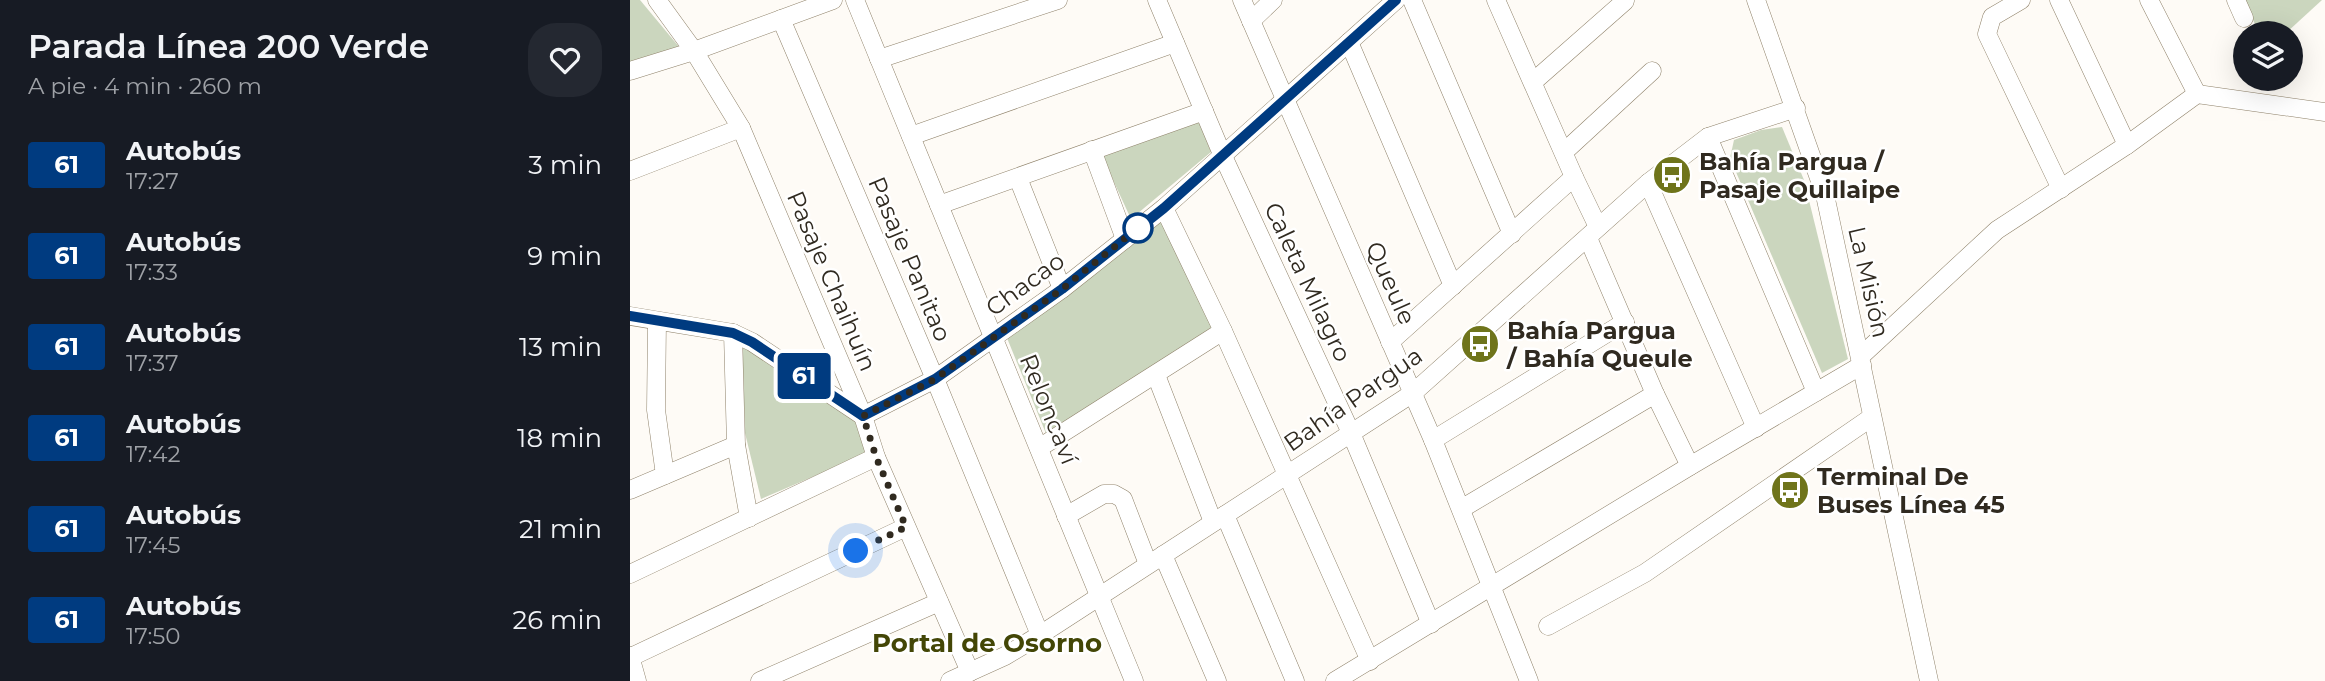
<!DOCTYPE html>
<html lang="es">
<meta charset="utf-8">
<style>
:root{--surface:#171b24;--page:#242831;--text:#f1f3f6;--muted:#9ea1a6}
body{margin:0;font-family:Montserrat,sans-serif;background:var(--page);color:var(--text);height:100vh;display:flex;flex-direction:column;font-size:26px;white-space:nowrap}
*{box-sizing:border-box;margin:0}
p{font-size:23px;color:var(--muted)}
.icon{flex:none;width:38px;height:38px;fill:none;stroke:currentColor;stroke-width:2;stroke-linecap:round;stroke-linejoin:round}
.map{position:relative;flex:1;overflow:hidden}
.sheet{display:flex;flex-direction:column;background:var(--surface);width:630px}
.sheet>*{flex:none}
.badge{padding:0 14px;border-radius:5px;font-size:24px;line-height:46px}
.tools{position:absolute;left:1603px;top:21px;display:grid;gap:14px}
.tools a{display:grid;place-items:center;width:70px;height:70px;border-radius:50%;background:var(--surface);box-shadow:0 7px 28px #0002;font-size:35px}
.you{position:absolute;width:35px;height:35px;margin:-18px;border:5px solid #fff;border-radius:50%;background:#1a73e8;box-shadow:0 0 0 10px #1a73e833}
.map>.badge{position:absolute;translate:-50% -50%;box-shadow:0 0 0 4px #fff}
.round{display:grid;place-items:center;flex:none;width:74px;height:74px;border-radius:28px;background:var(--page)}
.summary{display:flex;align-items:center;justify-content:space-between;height:119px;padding:0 28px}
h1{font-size:33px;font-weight:600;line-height:52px}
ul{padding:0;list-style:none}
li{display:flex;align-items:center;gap:21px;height:91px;padding:0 28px}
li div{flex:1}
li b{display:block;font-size:26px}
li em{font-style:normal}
li .badge{min-width:77px;font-weight:700;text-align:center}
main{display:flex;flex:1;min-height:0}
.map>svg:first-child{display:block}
.green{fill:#cbd6be}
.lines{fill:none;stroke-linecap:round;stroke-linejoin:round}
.minor-casing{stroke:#8f826a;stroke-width:19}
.minor{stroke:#fff;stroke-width:18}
.line-casing{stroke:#fff;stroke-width:16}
.line{stroke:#003b80;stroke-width:10}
.walk{stroke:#302a20;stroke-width:7;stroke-dasharray:0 12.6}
.stop-dot{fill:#fff;stroke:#003b80;stroke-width:3.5}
.labels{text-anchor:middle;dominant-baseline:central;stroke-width:5;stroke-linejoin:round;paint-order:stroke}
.poi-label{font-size:24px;font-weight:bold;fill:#302a20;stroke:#fff;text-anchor:start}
.street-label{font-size:24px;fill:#302a20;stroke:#fff}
.neighbourhood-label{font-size:26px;font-weight:bold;fill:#434606;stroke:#fff}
</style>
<main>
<section class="sheet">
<div class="summary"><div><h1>Parada Línea 200 Verde</h1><p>A pie · 4 min · 260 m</p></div><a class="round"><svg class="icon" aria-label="heart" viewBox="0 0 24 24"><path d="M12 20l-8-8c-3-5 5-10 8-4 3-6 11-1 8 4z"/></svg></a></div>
<ul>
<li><span class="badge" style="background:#003b80;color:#fff">61</span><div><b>Autobús</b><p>17:27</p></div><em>3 min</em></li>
<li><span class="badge" style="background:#003b80;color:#fff">61</span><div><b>Autobús</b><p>17:33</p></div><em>9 min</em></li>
<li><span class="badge" style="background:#003b80;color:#fff">61</span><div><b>Autobús</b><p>17:37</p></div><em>13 min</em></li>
<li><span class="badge" style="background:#003b80;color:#fff">61</span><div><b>Autobús</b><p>17:42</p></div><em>18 min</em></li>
<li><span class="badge" style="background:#003b80;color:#fff">61</span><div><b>Autobús</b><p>17:45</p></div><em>21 min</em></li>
<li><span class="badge" style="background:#003b80;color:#fff">61</span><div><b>Autobús</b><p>17:50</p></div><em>26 min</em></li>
</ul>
</section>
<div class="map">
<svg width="1695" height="681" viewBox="0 0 1695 681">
<rect width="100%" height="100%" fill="#fefbf6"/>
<!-- green -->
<g class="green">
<polygon points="0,0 10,0 50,48 0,63"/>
<polygon points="1614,0 1692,0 1656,33 1629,33"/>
<polygon points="569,121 581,152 501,219 471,154"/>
<polygon points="1152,127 1174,180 1218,359 1192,373 1100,158 1104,140 1131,130"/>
<polygon points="531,218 584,329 417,436 377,338"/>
<polygon points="112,343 228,423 236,454 131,499 115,433"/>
</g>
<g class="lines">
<defs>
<g id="minor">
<polyline points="27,0 64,51 111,128 233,416 246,457 340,672"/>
<polyline points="225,0 504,681"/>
<polyline points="527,0 592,154 721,433 801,624"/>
<polyline points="612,0 803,440 899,681"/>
<polyline points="782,0 882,234"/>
<polyline points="866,0 944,177 968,227"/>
<polyline points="1126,0 1195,195 1299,681"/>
<polyline points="1391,0 1362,17 1357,34 1431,189"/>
<polyline points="1429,0 1497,145"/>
<polyline points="1519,0 1567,94"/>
<polyline points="1606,0 1614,18"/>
<polyline points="151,19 305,379 410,635"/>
<polyline points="621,21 643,0"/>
<polyline points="719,42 823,286"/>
<polyline points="249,59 428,0"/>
<polyline points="0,71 64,51 203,0"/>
<polyline points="903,82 995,1"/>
<polyline points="281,136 545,43"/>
<polyline points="1078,137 1186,392"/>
<polyline points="462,150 495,239"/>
<polyline points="934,152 1022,71"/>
<polyline points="0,171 111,128"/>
<polyline points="388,178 432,289"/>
<polyline points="1018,183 1126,428"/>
<polyline points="309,205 574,111"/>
<polyline points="534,208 593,331 740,661"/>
<polyline points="958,238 1025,394 1060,466"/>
<polyline points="0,316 103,333 122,342 233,416 305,379 432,289 534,208 766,0"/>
<polyline points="27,321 26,410 35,475"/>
<polyline points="103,333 106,445 119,518"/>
<polyline points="760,342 944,177"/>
<polyline points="1231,356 1367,230 1497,145 1567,94 1695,112"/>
<polyline points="526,375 583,522"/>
<polyline points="803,440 995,322"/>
<polyline points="409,448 593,331"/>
<polyline points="0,490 106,445"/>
<polyline points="831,509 1025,394"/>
<polyline points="595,515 665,681"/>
<polyline points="436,516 474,494 484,494 493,499 518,564"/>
<polyline points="533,555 587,681"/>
<polyline points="0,574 246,457"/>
<polyline points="918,626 1015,573 1242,417"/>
<polyline points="0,656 7,681"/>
<polyline points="1,657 276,527"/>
<polyline points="130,681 309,602"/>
<polyline points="320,681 375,656 410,635 783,393 1018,183 1078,137 1166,108"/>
<polyline points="705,681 1060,466 1232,365"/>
</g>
</defs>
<!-- minor casing -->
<use href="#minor" class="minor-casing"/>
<!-- minor -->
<use href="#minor" class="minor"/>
</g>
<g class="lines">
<defs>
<polyline id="line" points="0,316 103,333 122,342 233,416 305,379 432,289 534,208 766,0"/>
</defs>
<!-- line casing -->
<use href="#line" class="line-casing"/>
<!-- line -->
<use href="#line" class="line"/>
<!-- walk -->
<polyline class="walk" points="226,551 276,527 246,457 233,416 305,379 432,289 514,223 508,228"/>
</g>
<!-- icons -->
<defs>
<symbol id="bus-disc" viewBox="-11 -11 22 22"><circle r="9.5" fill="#6f741b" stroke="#fff"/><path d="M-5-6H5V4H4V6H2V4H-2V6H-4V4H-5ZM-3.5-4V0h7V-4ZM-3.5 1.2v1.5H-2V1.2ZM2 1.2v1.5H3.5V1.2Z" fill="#fff"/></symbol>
</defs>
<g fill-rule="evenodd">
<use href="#bus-disc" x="1020" y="153" width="44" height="44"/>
<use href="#bus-disc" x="828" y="322" width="44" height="44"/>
<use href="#bus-disc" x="1138" y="468" width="44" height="44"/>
</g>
<!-- markers -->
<circle class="stop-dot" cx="508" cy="228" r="14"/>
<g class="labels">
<!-- poi labels -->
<g class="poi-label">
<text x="1069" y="161">Bahía Pargua /<tspan x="1069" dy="28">Pasaje Quillaipe</tspan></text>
<text x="877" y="330">Bahía Pargua<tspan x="877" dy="28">/ Bahía Queule</tspan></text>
<text x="1187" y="476">Terminal De<tspan x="1187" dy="28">Buses Línea 45</tspan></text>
</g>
<!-- street labels -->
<g class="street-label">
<text transform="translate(280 259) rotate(67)">Pasaje Panitao</text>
<text transform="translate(202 281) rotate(67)">Pasaje Chaihuín</text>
<text transform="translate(678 282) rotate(65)">Caleta Milagro</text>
<text transform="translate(1239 282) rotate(77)">La Misión</text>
<text transform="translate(761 283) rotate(66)">Queule</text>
<text transform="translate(395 284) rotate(-36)">Chacao</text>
<text transform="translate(723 399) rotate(-35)">Bahía Pargua</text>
<text transform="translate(419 409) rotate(68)">Reloncaví</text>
</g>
<!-- neighbourhood labels -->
<g class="neighbourhood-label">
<text x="357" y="643">Portal de Osorno</text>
</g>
</g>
</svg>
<div class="tools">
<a><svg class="icon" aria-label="layers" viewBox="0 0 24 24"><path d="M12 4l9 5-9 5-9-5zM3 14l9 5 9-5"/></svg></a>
</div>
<div class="you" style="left:226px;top:551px"></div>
<b class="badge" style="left:174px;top:376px;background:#003b80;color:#fff">61</b>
</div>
</main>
